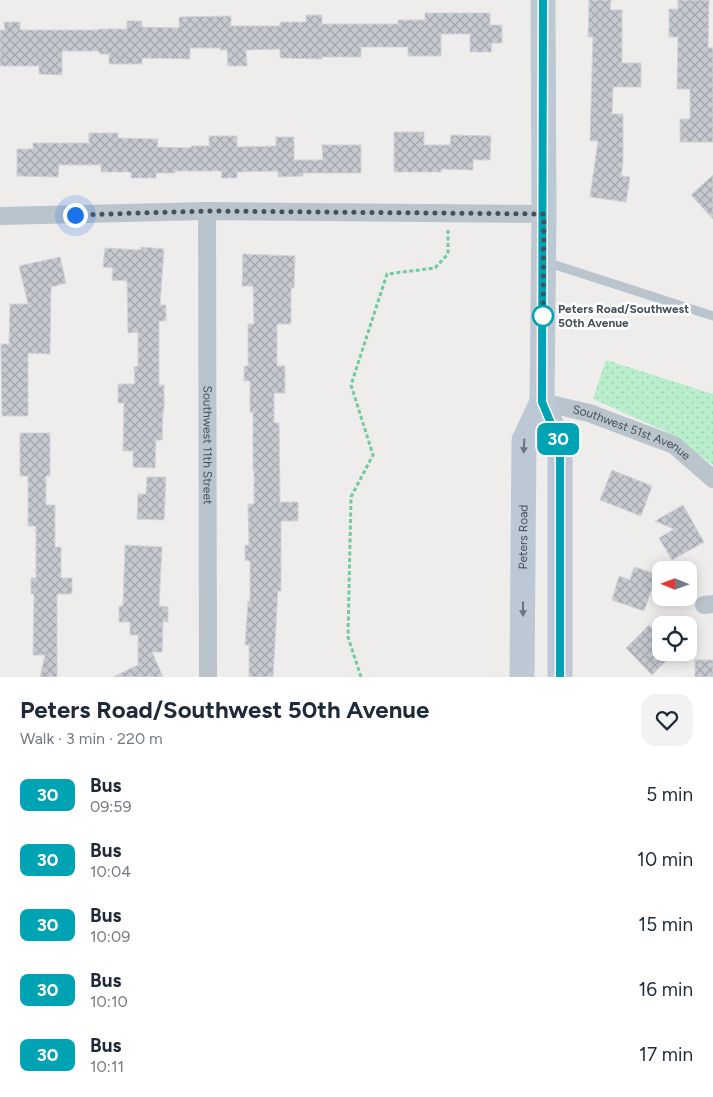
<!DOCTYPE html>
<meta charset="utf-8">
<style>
:root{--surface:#fff;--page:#f2f2f3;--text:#1f2937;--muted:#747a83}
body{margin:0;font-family:Figtree,sans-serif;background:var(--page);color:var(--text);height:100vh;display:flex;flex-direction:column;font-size:19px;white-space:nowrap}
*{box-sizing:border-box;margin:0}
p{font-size:16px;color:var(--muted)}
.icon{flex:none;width:28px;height:28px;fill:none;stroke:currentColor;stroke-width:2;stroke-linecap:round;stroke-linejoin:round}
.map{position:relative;height:677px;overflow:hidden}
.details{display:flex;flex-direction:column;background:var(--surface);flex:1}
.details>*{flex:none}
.badge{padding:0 10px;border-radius:8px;font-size:18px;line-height:32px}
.needle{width:32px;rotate:271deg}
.controls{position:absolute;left:652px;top:561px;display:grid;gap:10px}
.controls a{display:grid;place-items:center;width:45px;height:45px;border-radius:10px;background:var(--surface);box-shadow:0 2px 12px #0003;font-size:25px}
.you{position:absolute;width:25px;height:25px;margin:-12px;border:4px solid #fff;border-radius:50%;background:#1a73e8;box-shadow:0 0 0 8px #1a73e833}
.map>.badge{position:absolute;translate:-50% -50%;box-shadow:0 0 0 2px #fff}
.round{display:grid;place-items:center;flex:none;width:52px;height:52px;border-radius:15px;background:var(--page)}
.headline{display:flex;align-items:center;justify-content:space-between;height:85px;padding:0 20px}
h1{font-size:24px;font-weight:700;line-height:38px}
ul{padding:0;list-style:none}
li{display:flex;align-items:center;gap:15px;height:65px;padding:0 20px}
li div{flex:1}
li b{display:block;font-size:19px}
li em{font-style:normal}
li .badge{min-width:55px;font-weight:700;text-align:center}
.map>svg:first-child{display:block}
.green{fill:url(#green-dots)}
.building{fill:url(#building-cross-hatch);stroke:#d0d3d8}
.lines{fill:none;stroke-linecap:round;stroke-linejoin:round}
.path{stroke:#71cc9d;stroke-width:3;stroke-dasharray:4 2.5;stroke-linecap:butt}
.lane{stroke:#bac4cc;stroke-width:9}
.street{stroke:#bac4cc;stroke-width:18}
.secondary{stroke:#bcc8d4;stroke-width:25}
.oneway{fill:#69747e}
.line-casing{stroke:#fff;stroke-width:11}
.line{stroke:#00a3b4;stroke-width:8}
.walk{stroke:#455059;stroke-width:5;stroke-dasharray:0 9}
.stop-dot{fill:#fff;stroke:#00a3b4;stroke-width:2.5}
.labels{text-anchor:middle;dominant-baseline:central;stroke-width:5;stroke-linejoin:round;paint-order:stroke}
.stop-label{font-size:12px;font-weight:bold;fill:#455059;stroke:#fff;text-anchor:start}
.street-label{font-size:12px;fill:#455059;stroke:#fff}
</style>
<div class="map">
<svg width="713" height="677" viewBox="0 0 713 677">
<defs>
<pattern id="green-dots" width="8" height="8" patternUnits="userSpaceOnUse" patternTransform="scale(1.25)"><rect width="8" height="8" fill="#b9eecc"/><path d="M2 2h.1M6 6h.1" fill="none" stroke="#a0ceb1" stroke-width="1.8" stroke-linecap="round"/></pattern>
<pattern id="building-cross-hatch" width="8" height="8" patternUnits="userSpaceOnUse" patternTransform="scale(1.25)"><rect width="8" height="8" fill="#c6c9cf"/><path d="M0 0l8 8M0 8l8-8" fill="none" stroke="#a3a6ab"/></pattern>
</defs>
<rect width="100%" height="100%" fill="#efecec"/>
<!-- green -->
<polygon class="green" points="606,360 713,394 713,465 667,432 593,399"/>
<!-- building -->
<g class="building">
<polygon points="589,0 611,0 610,10 622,10 622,63 641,63 641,87 613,87 612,114 623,114 623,162 621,176 630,177 626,202 590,197 598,141 590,141 593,37 588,37"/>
<polygon points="678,0 709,0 708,48 713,48 713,142 680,142 680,119 690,119 690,89 677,89 678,37 669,37 669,9 678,9"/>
<polygon points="425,13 490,13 490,25 502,25 502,43 492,43 491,52 470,52 470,34 441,34 441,56 408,56 408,47 361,47 361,57 322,57 322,59 280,58 280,49 246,50 247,66 228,66 227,50 220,50 220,48 190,48 190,59 142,58 142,64 109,64 109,54 99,54 99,51 62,51 62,75 39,74 39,66 0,66 0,30 5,30 4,22 20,22 20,30 99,30 99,29 127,29 127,21 142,21 142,27 179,28 179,17 231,16 231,26 280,26 280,22 306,22 306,15 322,15 322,24 398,24 398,20 425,20"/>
<polygon points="394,132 424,132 424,145 450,145 451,135 491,136 490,160 473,160 473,170 441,169 441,172 394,172"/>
<polygon points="89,133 118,133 118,138 158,139 157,147 191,148 191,146 209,146 209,136 237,136 237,147 276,146 276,137 294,137 294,160 323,160 322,145 361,145 361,173 303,173 303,176 278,177 278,171 237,172 237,178 221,178 222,171 175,171 175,173 156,173 156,178 131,178 131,172 101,172 101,165 59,165 58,177 17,176 17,149 33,149 33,143 89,143"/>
<polygon points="713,175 713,219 691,195"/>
<polygon points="141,247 164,249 160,305 166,305 166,321 159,321 159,385 164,385 164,411 163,411 162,440 156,440 155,468 133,467 133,451 123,451 124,403 118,403 118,384 135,384 134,367 138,366 138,332 128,333 127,281 112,280 113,268 103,267 105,248 141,250"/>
<polygon points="243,254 295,256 294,288 291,288 291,324 277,324 277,366 285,366 285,393 274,393 274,423 279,423 280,502 298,502 298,521 281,521 281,591 278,591 273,677 249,677 249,645 245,645 248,601 250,602 250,561 245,560 245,545 249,545 248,504 254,504 254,471 253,471 253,412 250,412 250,381 244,381 244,366 248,366 248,324 254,324 253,286 242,286"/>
<polygon points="60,257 66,283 51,287 50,354 28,353 28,416 2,416 1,344 9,344 10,304 28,304 19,266"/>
<polygon points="20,433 50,433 50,476 46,476 46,505 55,505 55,547 61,547 61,578 72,578 72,594 57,594 57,677 40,677 45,655 33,655 34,594 31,594 31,578 36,578 36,526 28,526 28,476 20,476"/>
<polygon points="612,470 652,486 641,516 600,500"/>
<polygon points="147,477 166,477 164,520 137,519 138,494 146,494"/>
<polygon points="683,505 704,542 672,560 659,538 674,529 655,521"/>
<polygon points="125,545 162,547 159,606 168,607 168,622 163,621 162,652 152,652 163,677 113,677 138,665 138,635 130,635 130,622 119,622 119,606 123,606"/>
<polygon points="634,567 657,574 644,611 612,600 619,576 630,580"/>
<polygon points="649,625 661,638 661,652 675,652 652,675 626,648"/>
<rect x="695" y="660" width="18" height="17"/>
</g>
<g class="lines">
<!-- path -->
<polyline class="path" points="361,677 348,637 351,497 373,455 351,385 387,274 435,268 448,254 448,229"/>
<!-- lane -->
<polyline class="lane" points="546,262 713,316"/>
<!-- street -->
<g class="street">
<path id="s1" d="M207,211L208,677"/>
<polyline points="0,216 207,211 544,214"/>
<path id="s2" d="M542,402L589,413L674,445L713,479"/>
<polyline points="704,605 713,604"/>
</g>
<!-- secondary -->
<g class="secondary">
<polyline points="543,0 544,214 542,402 560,445 560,677"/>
<path id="s3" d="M522,677L524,440L542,402"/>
</g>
</g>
<!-- one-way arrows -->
<defs><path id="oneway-solid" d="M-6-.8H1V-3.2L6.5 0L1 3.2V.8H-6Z" transform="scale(1.25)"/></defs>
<g class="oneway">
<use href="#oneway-solid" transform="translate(524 446) rotate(93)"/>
<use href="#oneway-solid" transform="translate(523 609) rotate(90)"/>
</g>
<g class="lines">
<defs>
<polyline id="line" points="543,0 542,402 560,445 560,677"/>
</defs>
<!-- line casing -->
<use href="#line" class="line-casing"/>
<!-- line -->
<use href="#line" class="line"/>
<!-- walk -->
<polyline class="walk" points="75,215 206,211 544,214 543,316"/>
</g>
<!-- markers -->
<circle class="stop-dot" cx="543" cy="316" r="10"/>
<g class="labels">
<!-- stop labels -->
<g class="stop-label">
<text x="558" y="309">Peters Road/Southwest<tspan x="558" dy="14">50th Avenue</tspan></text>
</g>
<!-- street labels -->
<g class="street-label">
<text stroke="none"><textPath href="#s2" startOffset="95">Southwest 51st Avenue</textPath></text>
<text stroke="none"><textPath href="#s1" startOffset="234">Southwest 11th Street</textPath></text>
<text stroke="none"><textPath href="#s3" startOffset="140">Peters Road</textPath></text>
</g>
</g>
</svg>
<div class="controls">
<a><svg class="needle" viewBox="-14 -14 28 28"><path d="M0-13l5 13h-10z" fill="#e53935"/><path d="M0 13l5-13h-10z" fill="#747a83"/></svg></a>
<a><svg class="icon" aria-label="locate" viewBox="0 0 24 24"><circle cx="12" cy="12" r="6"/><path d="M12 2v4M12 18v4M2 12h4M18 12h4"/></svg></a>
</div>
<div class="you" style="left:75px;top:215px"></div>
<b class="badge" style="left:558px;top:439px;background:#00a3b4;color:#fff">30</b>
</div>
<section class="details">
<div class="headline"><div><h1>Peters Road/Southwest 50th Avenue</h1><p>Walk · 3 min · 220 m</p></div><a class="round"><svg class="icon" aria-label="heart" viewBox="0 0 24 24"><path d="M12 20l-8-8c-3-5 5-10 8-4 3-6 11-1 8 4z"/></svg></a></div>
<ul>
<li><span class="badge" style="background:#00a3b4;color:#fff">30</span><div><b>Bus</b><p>09:59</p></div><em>5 min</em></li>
<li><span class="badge" style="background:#00a3b4;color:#fff">30</span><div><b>Bus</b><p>10:04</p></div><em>10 min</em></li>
<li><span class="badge" style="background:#00a3b4;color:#fff">30</span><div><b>Bus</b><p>10:09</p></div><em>15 min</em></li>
<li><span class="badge" style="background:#00a3b4;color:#fff">30</span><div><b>Bus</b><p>10:10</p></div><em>16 min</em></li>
<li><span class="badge" style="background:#00a3b4;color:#fff">30</span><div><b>Bus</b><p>10:11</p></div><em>17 min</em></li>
</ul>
</section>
